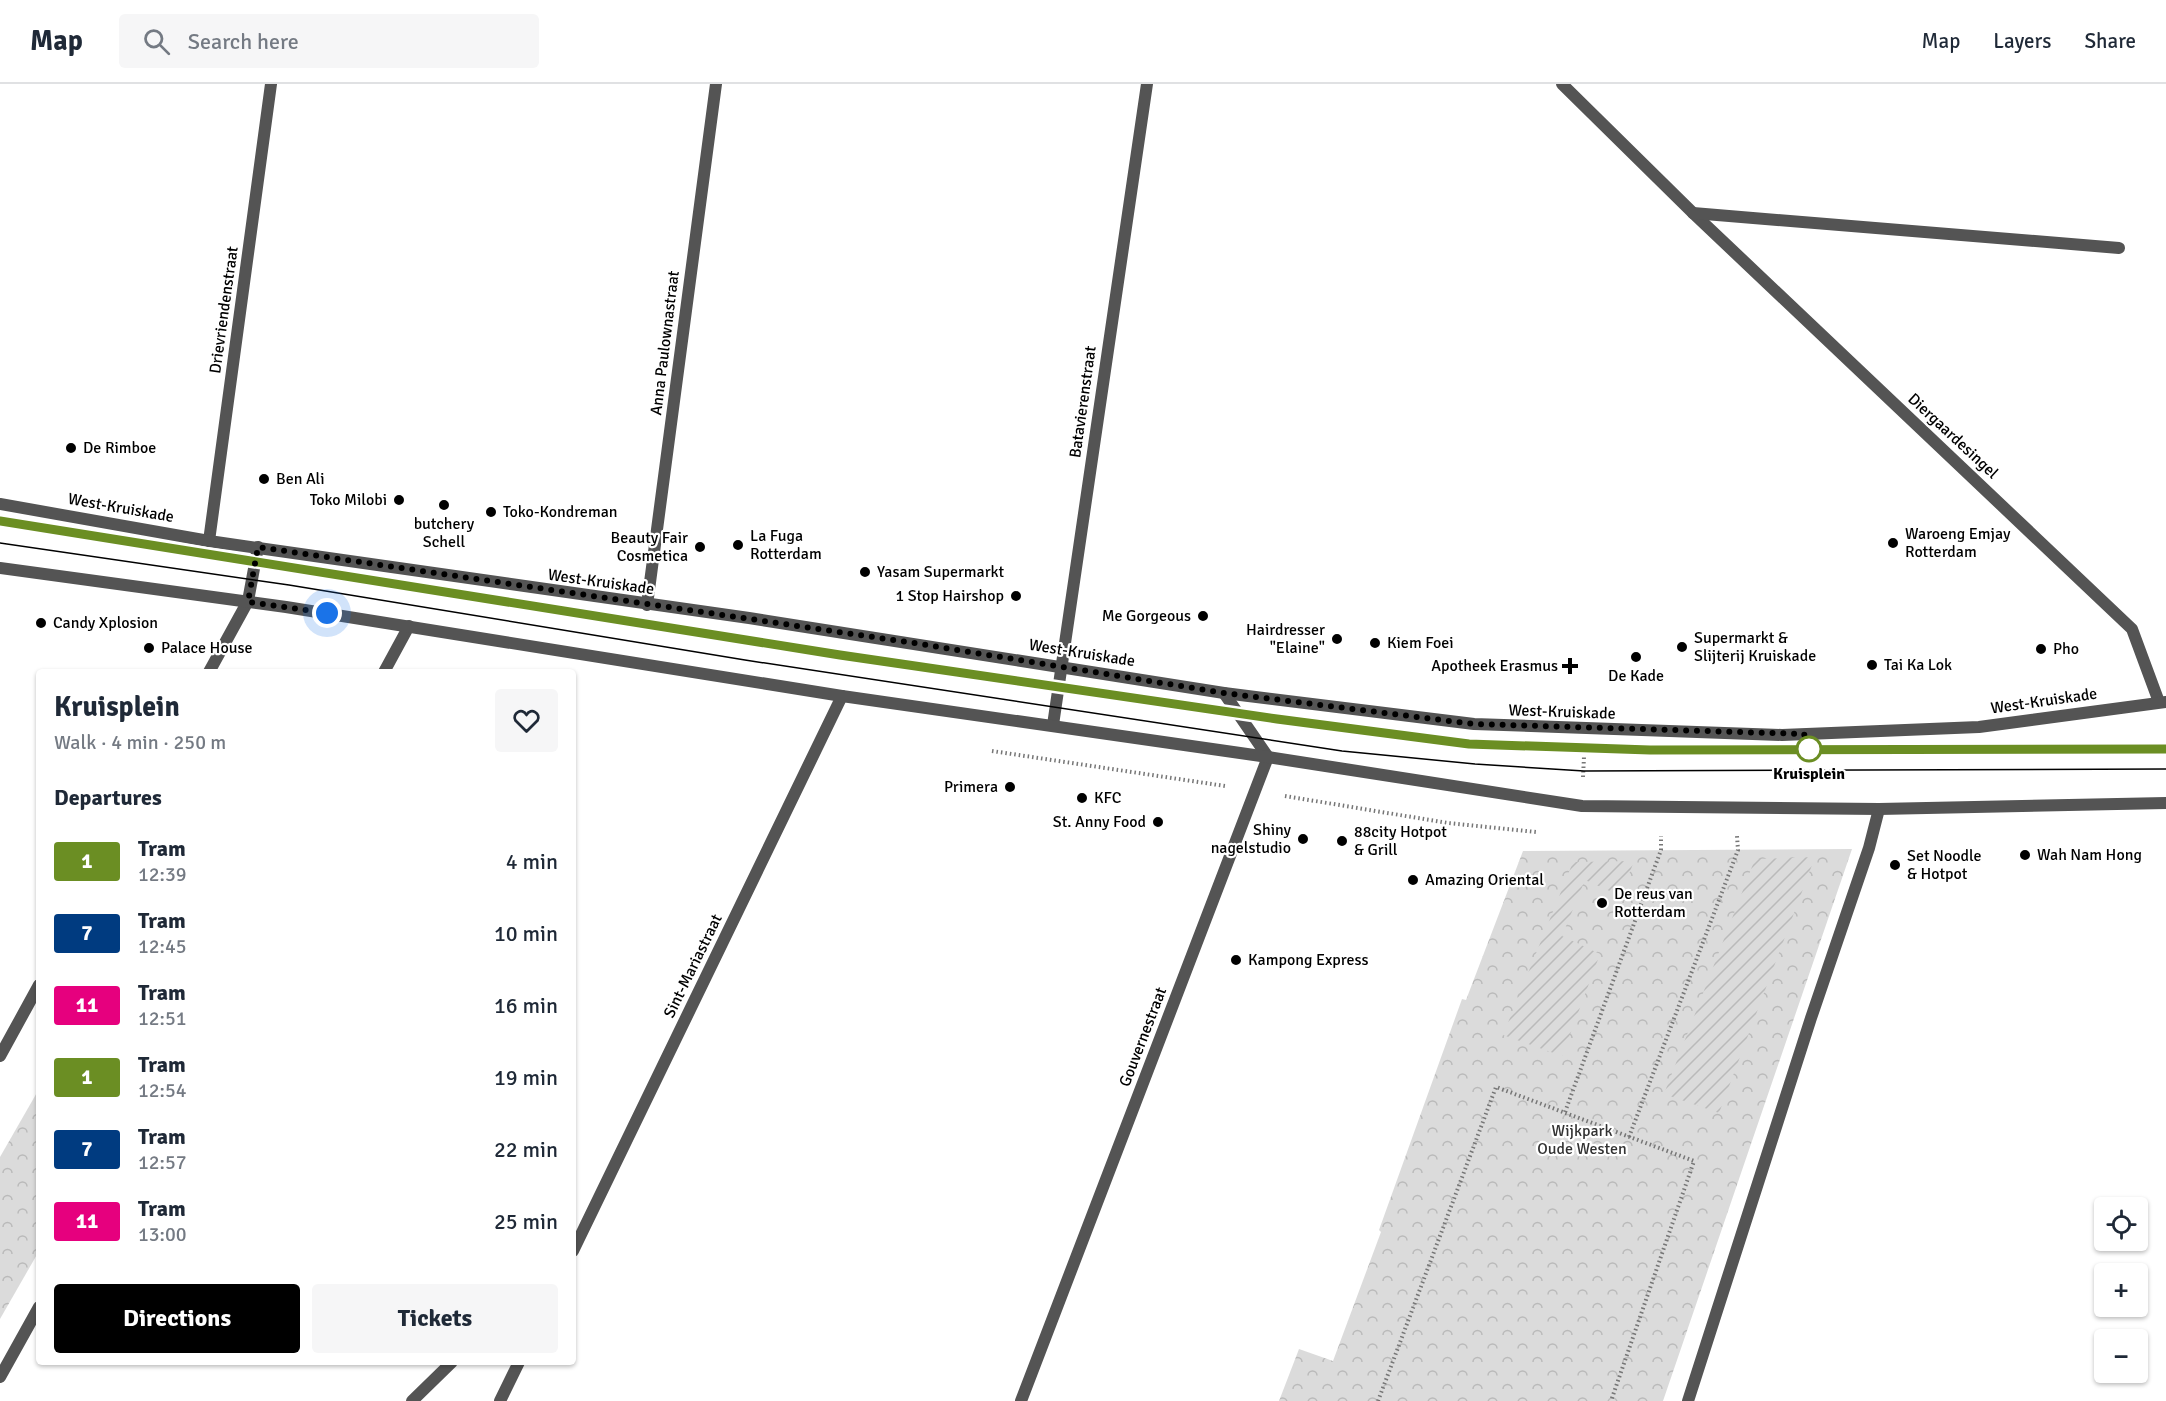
<!DOCTYPE html>
<meta charset="utf-8">
<style>
:root{--surface:#fff;--page:#f6f6f7;--text:#1f2937;--muted:#747a83;--line:#e0e1e3;--accent:#000}
body{margin:0;font-family:Signika,sans-serif;background:var(--page);color:var(--text);height:100vh;display:flex;flex-direction:column;font-size:22px;white-space:nowrap}
*{box-sizing:border-box;margin:0}
p{font-size:20px;color:var(--muted)}
.icon{flex:none;width:33px;height:33px;fill:none;stroke:currentColor;stroke-width:2;stroke-linecap:round;stroke-linejoin:round}
.map{position:relative;flex:1;overflow:hidden}
.panel{position:absolute;left:36px;top:585px;width:540px;height:696px;display:flex;flex-direction:column;background:var(--surface);border-radius:6px;box-shadow:0 2px 4px #0004}
.panel>*{flex:none}
.badge{padding:0 12px;border-radius:4px;font-size:21px;line-height:39px}
.controls{position:absolute;left:2094px;top:1113px;display:grid;gap:12px}
.controls a{display:grid;place-items:center;width:54px;height:54px;border-radius:6px;background:var(--surface);box-shadow:0 2px 4px #0004;font-size:30px}
.you{position:absolute;width:30px;height:30px;margin:-15px;border:4px solid #fff;border-radius:50%;background:#1a73e8;box-shadow:0 0 0 9px #1a73e833}
.map>.badge{position:absolute;translate:-50% -50%;box-shadow:0 0 0 3px #fff}
h2{padding:0 18px;font-size:22px;line-height:54px}
.round{display:grid;place-items:center;flex:none;width:63px;height:63px;border-radius:6px;background:var(--page)}
.overview{display:flex;align-items:center;justify-content:space-between;height:102px;padding:0 18px}
h1{font-size:28px;font-weight:700;line-height:45px}
.button{display:flex;gap:12px;margin-top:auto;padding:12px 18px}
.button a{flex:1;height:69px;border-radius:6px;background:var(--accent);color:#fff;font-size:24px;font-weight:700;line-height:69px;text-align:center}
.button a+a{background:var(--page);color:var(--text)}
ul{padding:0;list-style:none}
li{display:flex;align-items:center;gap:18px;height:72px;padding:0 18px}
li div{flex:1}
li b{display:block;font-size:22px}
li em{font-style:normal}
li .badge{min-width:66px;font-weight:700;text-align:center}
header{display:flex;align-items:center;gap:36px;box-sizing:border-box;height:84px;padding:0 30px;background:var(--surface);border-bottom:2px solid var(--line)}
header strong{font-size:28px}
nav{display:flex;gap:33px;margin-inline-start:auto;font-size:21px}
.search{width:420px;height:54px;background:var(--page);display:flex;align-items:center;gap:15px;box-sizing:border-box;padding:0 21px;border-radius:6px;color:var(--muted);font-size:22px}
.map>svg:first-child{display:block}
.park{fill:url(#park-crowns)}
.garden{fill:url(#garden-furrows)}
.lines{fill:none;stroke-linecap:round;stroke-linejoin:round}
.path{stroke:#767676;stroke-width:4;stroke-dasharray:1.5 3;stroke-linecap:butt}
.service{stroke:#545454;stroke-width:12}
.pedestrian{stroke:#545454;stroke-width:12}
.minor{stroke:#545454;stroke-width:12}
.tertiary{stroke:#545454;stroke-width:12}
.tram{stroke:#000;stroke-width:1.5}
.line-casing{stroke:#fff;stroke-width:14}
.line{stroke:#6b8e23;stroke-width:9}
.walk{stroke:#000;stroke-width:6;stroke-dasharray:0 10.8}
.poi-dot{fill:#000;stroke:#fff;stroke-width:2}
.stop-dot{fill:#fff;stroke:#6b8e23;stroke-width:3}
.labels{text-anchor:middle;dominant-baseline:central;stroke-width:4.5;stroke-linejoin:round;paint-order:stroke}
.street-label{font-size:16px;fill:#000;stroke:#fff}
.poi-label{font-size:16px;fill:#000;stroke:#fff;text-anchor:start}
.stop-label{font-size:16px;font-weight:bold;fill:#000;stroke:#fff}
.park-label{font-size:16px;fill:#323232;stroke:#fff}
</style>
<header>
<strong>Map</strong>
<div class="search"><svg class="icon" aria-label="search" viewBox="0 0 24 24"><circle cx="10" cy="10" r="6"/><path d="M15 15l6 6"/></svg>Search here</div>
<nav><a>Map</a><a>Layers</a><a>Share</a></nav>
</header>
<div class="map">
<svg width="2166" height="1317" viewBox="0 0 2166 1317">
<defs>
<pattern id="park-crowns" width="20" height="18" patternUnits="userSpaceOnUse" patternTransform="scale(1.5)"><rect width="20" height="18" fill="#dbdbdb"/><path d="M2 6a3 3 0 1 1 6 0M12 15a3 3 0 1 1 6 0" fill="none" stroke="#bababa"/></pattern>
<pattern id="garden-furrows" width="10" height="10" patternUnits="userSpaceOnUse" patternTransform="scale(1.5)"><rect width="10" height="10" fill="#dbdbdb"/><path d="M-1 1l2-2M0 10L10 0M9 11l2-2" fill="none" stroke="#bababa"/></pattern>
</defs>
<rect width="100%" height="100%" fill="#fff"/>
<!-- park -->
<g class="park">
<polygon points="1852,765 1663,1317 1279,1317 1299,1265 1333,1277 1381,1148 1379,1146 1462,915 1466,916 1523,767"/>
<polygon points="39,1005 39,1167 0,1235 0,1073"/>
</g>
<!-- garden -->
<g class="garden">
<polygon points="1815,773 1719,1029 1664,1010 1755,775"/>
<polygon points="1634,777 1621,812 1585,796 1562,852 1600,870 1562,972 1503,951 1573,778"/>
</g>
<g class="lines">
<!-- path -->
<g class="path">
<polyline points="992,667 1225,702"/>
<polyline points="1583,693 1584,673"/>
<polyline points="1285,712 1448,739 1536,748"/>
<polyline points="1565,1028 1661,766 1661,752"/>
<polyline points="1629,1053 1738,766 1737,752"/>
<polyline points="1378,1317 1496,1003 1694,1077 1611,1317"/>
</g>
<!-- service -->
<polyline class="service" points="1688,1317 1811,934 1869,764 1879,725"/>
<!-- pedestrian -->
<g class="pedestrian">
<polyline points="384,588 409,542"/>
<polyline points="0,1293 39,1223"/>
</g>
<!-- minor -->
<g class="minor">
<polyline points="1562,0 1693,129 2132,545 2159,618"/>
<polyline points="1693,129 2119,164"/>
<polyline points="209,457 271,0"/>
<polyline points="647,521 716,0"/>
<polyline points="209,588 248,517 258,463"/>
<polyline points="1053,641 1147,0"/>
<polyline points="0,972 39,901"/>
<polyline points="573,1167 842,612"/>
<polyline points="412,1317 452,1278"/>
<polyline points="500,1317 519,1278"/>
<polyline points="1021,1317 1268,673 1224,609"/>
</g>
<!-- tertiary -->
<g class="tertiary">
<polyline points="0,420 209,457 749,534 1224,609 1474,640 1782,651 1979,643 2166,618"/>
<polyline points="0,484 286,523 842,612 1268,673 1582,722 1879,725 2166,719"/>
</g>
<!-- tram -->
<g class="tram">
<polyline points="0,437 840,571 1277,635 1469,660 1650,666 2166,665"/>
<polyline points="0,459 289,501 745,576 1342,667 1475,680 1584,687 2166,685"/>
</g>
</g>
<g class="lines">
<defs>
<polyline id="line" points="0,437 840,571 1277,635 1469,660 1650,666 2166,665"/>
</defs>
<!-- line casing -->
<use href="#line" class="line-casing"/>
<!-- line -->
<use href="#line" class="line"/>
<!-- walk -->
<polyline class="walk" points="327,529 248,518 258,463 914,559 1224,609 1474,640 1804,650 1809,665"/>
</g>
<!-- markers -->
<g class="poi-dot">
<circle cx="71" cy="364" r="6"/>
<circle cx="264" cy="395" r="6"/>
<circle cx="399" cy="416" r="6"/>
<circle cx="444" cy="421" r="6"/>
<circle cx="491" cy="428" r="6"/>
<circle cx="1893" cy="459" r="6"/>
<circle cx="738" cy="461" r="6"/>
<circle cx="700" cy="463" r="6"/>
<circle cx="865" cy="488" r="6"/>
<circle cx="1016" cy="512" r="6"/>
<circle cx="1203" cy="532" r="6"/>
<circle cx="41" cy="539" r="6"/>
<circle cx="1337" cy="555" r="6"/>
<circle cx="1375" cy="559" r="6"/>
<circle cx="1682" cy="563" r="6"/>
<circle cx="149" cy="564" r="6"/>
<circle cx="2041" cy="565" r="6"/>
<circle cx="1636" cy="573" r="6"/>
<circle cx="1872" cy="581" r="6"/>
<path d="M1567 573h6v6h6v6h-6v6h-6v-6h-6v-6h6z"/>
<circle cx="1010" cy="703" r="6"/>
<circle cx="1082" cy="714" r="6"/>
<circle cx="1158" cy="738" r="6"/>
<circle cx="1303" cy="755" r="6"/>
<circle cx="1342" cy="757" r="6"/>
<circle cx="2025" cy="771" r="6"/>
<circle cx="1895" cy="781" r="6"/>
<circle cx="1413" cy="796" r="6"/>
<circle cx="1602" cy="819" r="6"/>
<circle cx="1236" cy="876" r="6"/>
</g>
<circle class="stop-dot" cx="1809" cy="665" r="12"/>
<g class="labels">
<!-- street labels -->
<g class="street-label">
<text transform="translate(224 226) rotate(-82)">Drievriendenstraat</text>
<text transform="translate(665 259) rotate(-83)">Anna Paulownastraat</text>
<text transform="translate(1083 318) rotate(-82)">Batavierenstraat</text>
<text transform="translate(1953 352) rotate(43)">Diergaardesingel</text>
<text transform="translate(121 424) rotate(10)">West-Kruiskade</text>
<text transform="translate(601 498) rotate(8)">West-Kruiskade</text>
<text transform="translate(1082 569) rotate(9)">West-Kruiskade</text>
<text transform="translate(2044 617) rotate(-8)">West-Kruiskade</text>
<text transform="translate(1562 628) rotate(2)">West-Kruiskade</text>
<text transform="translate(693 882) rotate(-64)">Sint-Mariastraat</text>
<text transform="translate(1143 953) rotate(-69)">Gouvernestraat</text>
</g>
<!-- poi labels -->
<g class="poi-label">
<text x="83" y="364">De Rimboe</text>
<text x="276" y="395">Ben Ali</text>
<text x="387" y="416" text-anchor="end">Toko Milobi</text>
<text x="503" y="428">Toko-Kondreman</text>
<text x="444" y="440" text-anchor="middle">butchery<tspan x="444" dy="18">Schell</tspan></text>
<text x="1905" y="450">Waroeng Emjay<tspan x="1905" dy="18">Rotterdam</tspan></text>
<text x="750" y="452">La Fuga<tspan x="750" dy="18">Rotterdam</tspan></text>
<text x="688" y="454" text-anchor="end">Beauty Fair<tspan x="688" dy="18">Cosmetica</tspan></text>
<text x="877" y="488">Yasam Supermarkt</text>
<text x="1004" y="512" text-anchor="end">1 Stop Hairshop</text>
<text x="1191" y="532" text-anchor="end">Me Gorgeous</text>
<text x="53" y="539">Candy Xplosion</text>
<text x="1325" y="546" text-anchor="end">Hairdresser<tspan x="1325" dy="18">"Elaine"</tspan></text>
<text x="1694" y="554">Supermarkt &amp;<tspan x="1694" dy="18">Slijterij Kruiskade</tspan></text>
<text x="1387" y="559">Kiem Foei</text>
<text x="161" y="564">Palace House</text>
<text x="2053" y="565">Pho</text>
<text x="1884" y="581">Tai Ka Lok</text>
<text x="1558" y="582" text-anchor="end">Apotheek Erasmus</text>
<text x="1636" y="592" text-anchor="middle">De Kade</text>
<text x="998" y="703" text-anchor="end">Primera</text>
<text x="1094" y="714">KFC</text>
<text x="1146" y="738" text-anchor="end">St. Anny Food</text>
<text x="1291" y="746" text-anchor="end">Shiny<tspan x="1291" dy="18">nagelstudio</tspan></text>
<text x="1354" y="748">88city Hotpot<tspan x="1354" dy="18">&amp; Grill</tspan></text>
<text x="2037" y="771">Wah Nam Hong</text>
<text x="1907" y="772">Set Noodle<tspan x="1907" dy="18">&amp; Hotpot</tspan></text>
<text x="1425" y="796">Amazing Oriental</text>
<text x="1614" y="810">De reus van<tspan x="1614" dy="18">Rotterdam</tspan></text>
<text x="1248" y="876">Kampong Express</text>
</g>
<!-- stop labels -->
<g class="stop-label">
<text x="1809" y="690">Kruisplein</text>
</g>
<!-- park labels -->
<g class="park-label">
<text x="1582" y="1047">Wijkpark<tspan x="1582" dy="18">Oude Westen</tspan></text>
</g>
</g>
</svg>
<div class="controls">
<a><svg class="icon" aria-label="locate" viewBox="0 0 24 24"><circle cx="12" cy="12" r="6"/><path d="M12 2v4M12 18v4M2 12h4M18 12h4"/></svg></a>
<a>+</a>
<a>−</a>
</div>
<div class="you" style="left:327px;top:529px"></div>
<section class="panel">
<div class="overview"><div><h1>Kruisplein</h1><p>Walk · 4 min · 250 m</p></div><a class="round"><svg class="icon" aria-label="heart" viewBox="0 0 24 24"><path d="M12 20l-8-8c-3-5 5-10 8-4 3-6 11-1 8 4z"/></svg></a></div>
<h2>Departures</h2>
<ul>
<li><span class="badge" style="background:#6b8e23;color:#fff">1</span><div><b>Tram</b><p>12:39</p></div><em>4 min</em></li>
<li><span class="badge" style="background:#003b80;color:#fff">7</span><div><b>Tram</b><p>12:45</p></div><em>10 min</em></li>
<li><span class="badge" style="background:#e6007e;color:#fff">11</span><div><b>Tram</b><p>12:51</p></div><em>16 min</em></li>
<li><span class="badge" style="background:#6b8e23;color:#fff">1</span><div><b>Tram</b><p>12:54</p></div><em>19 min</em></li>
<li><span class="badge" style="background:#003b80;color:#fff">7</span><div><b>Tram</b><p>12:57</p></div><em>22 min</em></li>
<li><span class="badge" style="background:#e6007e;color:#fff">11</span><div><b>Tram</b><p>13:00</p></div><em>25 min</em></li>
</ul>
<div class="button"><a>Directions</a><a>Tickets</a></div>
</section>
</div>
